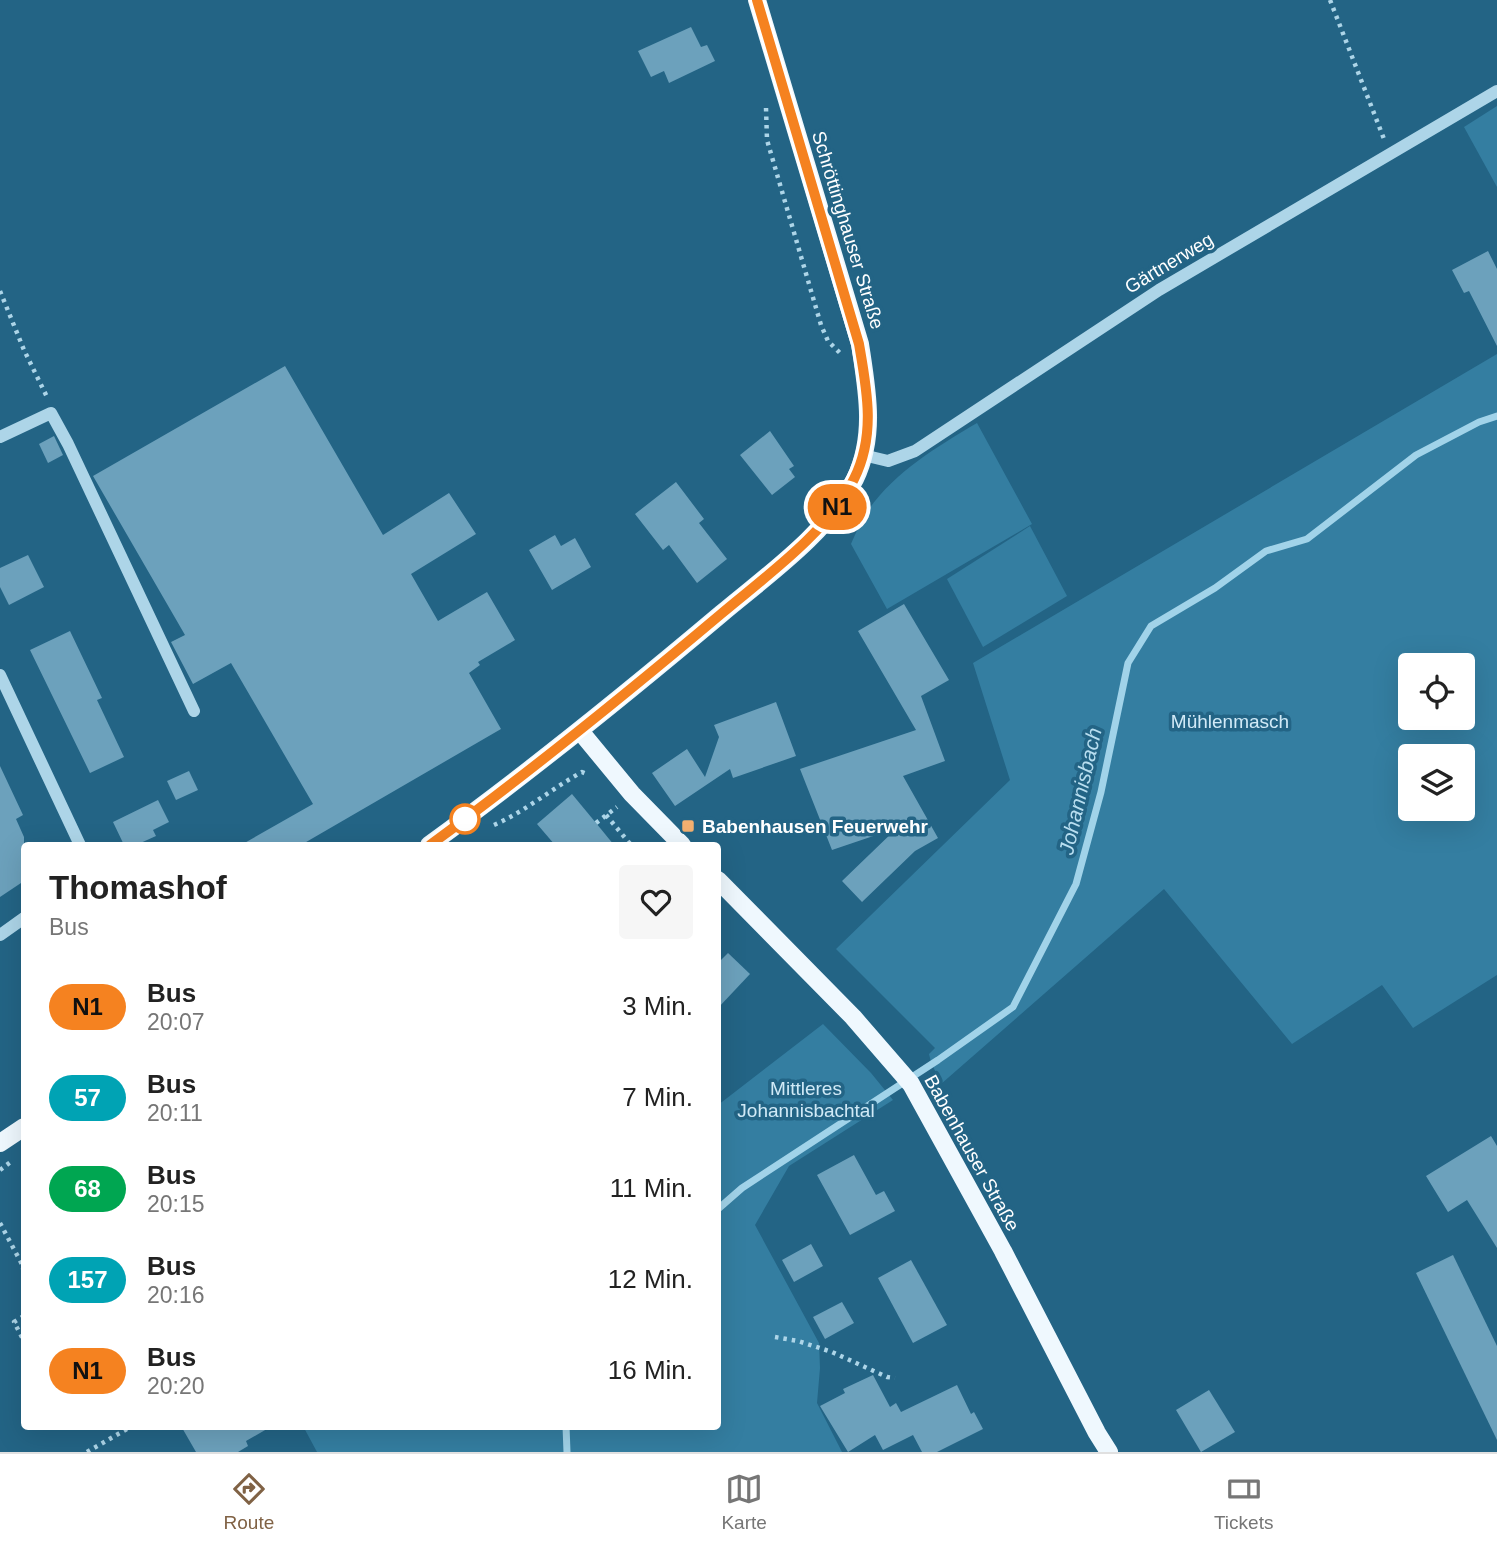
<!DOCTYPE html>
<html lang="de">
<meta charset="utf-8">
<style>
:root{--surface:#fff;--page:#f6f6f6;--text:#222;--muted:#767676;--line:#e0e0e0;--accent:#806245}
body{margin:0;font-family:Helvetica,sans-serif;background:var(--page);color:var(--text);height:100vh;display:flex;flex-direction:column;font-size:26px;white-space:nowrap}
*{box-sizing:border-box;margin:0}
p{font-size:23px;color:var(--muted)}
.icon{flex:none;width:38px;height:38px;fill:none;stroke:currentColor;stroke-width:2;stroke-linecap:round;stroke-linejoin:round}
.map{position:relative;flex:1;overflow:hidden}
.side{position:absolute;left:21px;top:842px;width:700px;height:588px;display:flex;flex-direction:column;background:var(--surface);border-radius:7px;box-shadow:0 7px 28px #0002}
.side>*{flex:none}
.badge{padding:0 14px;border-radius:23px;font-size:24px;line-height:46px}
.fabs{position:absolute;left:1398px;top:653px;display:grid;gap:14px}
.fabs a{display:grid;place-items:center;width:77px;height:77px;border-radius:7px;background:var(--surface);box-shadow:0 7px 28px #0002;font-size:35px}
.map>.badge{position:absolute;translate:-50% -50%;box-shadow:0 0 0 4px #fff}
.round{display:grid;place-items:center;flex:none;width:74px;height:74px;border-radius:7px;background:var(--page)}
.overview{display:flex;align-items:center;justify-content:space-between;height:119px;padding:0 28px}
h1{font-size:33px;font-weight:600;line-height:52px}
ul{padding:0;list-style:none}
li{display:flex;align-items:center;gap:21px;height:91px;padding:0 28px}
li div{flex:1}
li b{display:block;font-size:26px}
li em{font-style:normal}
li .badge{min-width:77px;font-weight:700;text-align:center}
.tab-bar{display:flex;justify-content:space-around;align-items:center;height:98px;border-top:2px solid var(--line);background:var(--surface);font-size:19px;color:var(--muted)}
.tab-bar a{display:grid;justify-items:center;gap:4px}
.tab-bar .on{color:var(--accent)}
.map>svg:first-child{display:block}
.green{fill:#347ea1;fill-rule:evenodd}
.lines{fill:none;stroke-linecap:round;stroke-linejoin:round}
.stream{stroke:#a1d3e9;stroke-width:7}
.building{fill:#6ca1bc}
.path{stroke:#add5e8;stroke-width:4.5;stroke-dasharray:3.5 5;stroke-linecap:butt}
.minor{stroke:#add5e8;stroke-width:12}
.major{stroke:#eff8fe;stroke-width:18}
.line-casing{stroke:#fff;stroke-width:16}
.line{stroke:#f58220;stroke-width:10}
.stop-dot{fill:#fff;stroke:#f58220;stroke-width:3.5}
.poi-dot{fill:#f3b070;stroke:#236485;stroke-width:2.5}
.labels{text-anchor:middle;dominant-baseline:central;stroke-width:7;stroke-linejoin:round;paint-order:stroke}
.street-label{font-size:19px;fill:#fff;stroke:#236485}
.park-label{font-size:19px;fill:#d1eaf7;stroke:#236485}
.poi-label{font-size:19px;font-weight:bold;fill:#fff;stroke:#236485;text-anchor:start}
.water-label{font-size:21px;font-style:italic;fill:#b8def0;stroke:#236485}
</style>
<div class="map">
<svg width="1497" height="1452" viewBox="0 0 1497 1452">
<rect width="100%" height="100%" fill="#236485"/>
<!-- green -->
<g class="green">
<polygon points="1497,106 1497,187 1464,127"/>
<path d="M1497,354V975L1413,1028L1382,985L1292,1044L1164,889L941,1084L931,1062L929,1054L935,1048L836,949L1010,780L973,663ZM1410,665H1463V718H1410ZM1410,756H1463V808H1410Z"/>
<path d="M977,423L1032,524L887,609L851,544C856,533 861,520 869,509C895,472 938,446 977,423Z"/>
<polygon points="1030,526 1067,596 983,647 947,579"/>
<polygon points="823,1024 871,1073 893,1100 789,1166 755,1225 819,1343 820,1368 817,1403 842,1452 317,1452 303,1426 718,1426 718,1105"/>
</g>
<g class="lines">
<!-- stream -->
<g class="stream">
<polyline points="718,1209 742,1188 938,1060 1013,1007 1076,884 1101,792 1128,663 1151,626 1215,588 1266,551 1307,539 1416,455 1479,422 1497,416"/>
<polyline points="566,1426 567,1452"/>
</g>
</g>
<!-- building -->
<g class="building">
<polygon points="691,27 701,47 707,45 715,61 669,83 664,71 651,77 638,51"/>
<polygon points="1488,251 1497,269 1497,346 1469,291 1464,293 1452,270"/>
<polygon points="285,366 383,535 449,493 476,534 411,574 438,621 487,592 515,640 478,662 480,665 469,673 501,729 301,845 241,845 313,804 231,663 193,684 171,642 185,635 93,476"/>
<polygon points="770,431 794,466 789,469 795,477 772,495 740,455"/>
<polygon points="54,436 63,455 48,463 39,444"/>
<polygon points="676,482 704,519 699,523 727,559 697,583 669,545 663,550 635,514"/>
<polygon points="555,535 561,546 575,538 591,567 552,590 529,550"/>
<polygon points="28,555 44,587 9,605 0,587 0,568"/>
<polygon points="904,604 949,680 921,696 945,761 903,776 938,838 915,851 862,902 842,881 897,828 832,850 800,769 916,730 858,631"/>
<polygon points="70,631 102,698 97,700 124,757 90,773 30,650"/>
<polygon points="776,702 796,756 733,778 730,769 675,806 652,773 687,749 705,777 719,737 714,725"/>
<polygon points="0,766 23,815 16,819 24,837 24,881 0,897"/>
<polygon points="189,771 198,790 176,800 167,781"/>
<polygon points="572,794 596,823 614,845 555,845 537,824"/>
<polygon points="158,800 169,822 153,830 156,836 136,845 124,845 113,822"/>
<polygon points="728,953 750,974 718,1008 718,963"/>
<polygon points="1491,1136 1497,1146 1497,1248 1467,1200 1448,1212 1426,1176"/>
<polygon points="854,1155 876,1195 884,1191 895,1211 850,1235 817,1175"/>
<polygon points="811,1244 823,1266 794,1282 782,1260"/>
<polygon points="1453,1255 1497,1346 1497,1440 1416,1273"/>
<polygon points="911,1260 947,1325 913,1343 878,1278"/>
<polygon points="842,1302 854,1323 825,1339 813,1317"/>
<polygon points="873,1375 890,1407 896,1403 901,1412 957,1385 971,1414 974,1412 983,1429 937,1452 922,1452 913,1435 883,1450 875,1435 848,1452 820,1406 845,1393 843,1389"/>
<polygon points="1209,1390 1235,1432 1201,1452 1176,1410"/>
<polygon points="181,1426 272,1426 246,1441 248,1446 238,1452 196,1452"/>
</g>
<g class="lines">
<!-- path -->
<g class="path">
<polyline points="1330,0 1384,139"/>
<polyline points="766,108 767,140 821,325 828,341 841,354"/>
<polyline points="0,291 24,350 48,399"/>
<polyline points="606,815 631,845"/>
<polyline points="596,823 617,807"/>
<path d="M494,825C526,811 551,789 582,772L589,775"/>
<polyline points="0,1170 12,1161"/>
<polyline points="0,1223 24,1268"/>
<polyline points="23,1268 24,1276"/>
<polyline points="24,1316 14,1322 24,1341"/>
<polyline points="775,1337 798,1341 832,1352 887,1377 895,1378"/>
<polyline points="87,1452 132,1426"/>
</g>
<!-- minor -->
<g class="minor">
<polyline points="0,437 51,413 68,444 194,711"/>
<polyline points="863,455 888,461 915,451 1159,290 1497,91"/>
<polyline points="827,489 855,507"/>
<polyline points="0,675 80,845"/>
<polyline points="0,935 24,918"/>
</g>
<!-- major -->
<g class="major">
<polyline points="580,731 632,794 682,845"/>
<path d="M429,845C530,772 626,694 721,614C766,576 828,533 855,479C876,435 867,390 860,344L757,0"/>
<polyline points="718,880 853,1017 911,1084 1003,1251 1097,1433 1109,1452"/>
<polyline points="0,1143 24,1127"/>
</g>
</g>
<g class="lines">
<defs>
<path id="line" d="M430,845C530,772 626,694 721,614C766,576 828,532 854,479C876,435 867,390 859,344L757,0"/>
</defs>
<!-- line casing -->
<use href="#line" class="line-casing"/>
<!-- line -->
<use href="#line" class="line"/>
</g>
<!-- markers -->
<circle class="stop-dot" cx="465" cy="819" r="14"/>
<rect class="poi-dot" x="681" y="819" width="14" height="14" rx="3.5"/>
<g class="labels">
<!-- street labels -->
<g class="street-label">
<text transform="translate(848 230) rotate(73)">Schröttinghauser Straße</text>
<text transform="translate(1169 263) rotate(-31)">Gärtnerweg</text>
<text transform="translate(972 1153) rotate(61)">Babenhauser Straße</text>
</g>
<!-- park labels -->
<g class="park-label">
<text x="1230" y="721">Mühlenmasch</text>
<text x="806" y="1088">Mittleres<tspan x="806" dy="22">Johannisbachtal</tspan></text>
</g>
<!-- poi labels -->
<g class="poi-label">
<text x="702" y="826">Babenhausen Feuerwehr</text>
</g>
<!-- water labels -->
<g class="water-label">
<text transform="translate(1080 791) rotate(-77)">Johannisbach</text>
</g>
</g>
</svg>
<div class="fabs">
<a><svg class="icon" aria-label="locate" viewBox="0 0 24 24"><circle cx="12" cy="12" r="6"/><path d="M12 2v4M12 18v4M2 12h4M18 12h4"/></svg></a>
<a><svg class="icon" aria-label="layers" viewBox="0 0 24 24"><path d="M12 4l9 5-9 5-9-5zM3 14l9 5 9-5"/></svg></a>
</div>
<b class="badge" style="left:837px;top:507px;background:#f58220;color:#111">N1</b>
<section class="side">
<div class="overview"><div><h1>Thomashof</h1><p>Bus</p></div><a class="round"><svg class="icon" aria-label="heart" viewBox="0 0 24 24"><path d="M12 20l-8-8c-3-5 5-10 8-4 3-6 11-1 8 4z"/></svg></a></div>
<ul>
<li><span class="badge" style="background:#f58220;color:#111">N1</span><div><b>Bus</b><p>20:07</p></div><em>3 Min.</em></li>
<li><span class="badge" style="background:#00a3b4;color:#fff">57</span><div><b>Bus</b><p>20:11</p></div><em>7 Min.</em></li>
<li><span class="badge" style="background:#00a651;color:#fff">68</span><div><b>Bus</b><p>20:15</p></div><em>11 Min.</em></li>
<li><span class="badge" style="background:#00a3b4;color:#fff">157</span><div><b>Bus</b><p>20:16</p></div><em>12 Min.</em></li>
<li><span class="badge" style="background:#f58220;color:#111">N1</span><div><b>Bus</b><p>20:20</p></div><em>16 Min.</em></li>
</ul>
</section>
</div>
<nav class="tab-bar">
<a class="on"><svg class="icon" aria-label="directions" viewBox="0 0 24 24"><path d="M12 3l9 9-9 9-9-9zM9 14v-3h6M13 9l2 2-2 2"/></svg>Route</a>
<a><svg class="icon" aria-label="map" viewBox="0 0 24 24"><path d="M3 6l6-2 6 2 6-2v14l-6 2-6-2-6 2zM9 4v14M15 6v14"/></svg>Karte</a>
<a><svg class="icon" aria-label="tickets" viewBox="0 0 24 24"><path d="M3 7h18v10H3zM15 7v10"/></svg>Tickets</a>
</nav>
